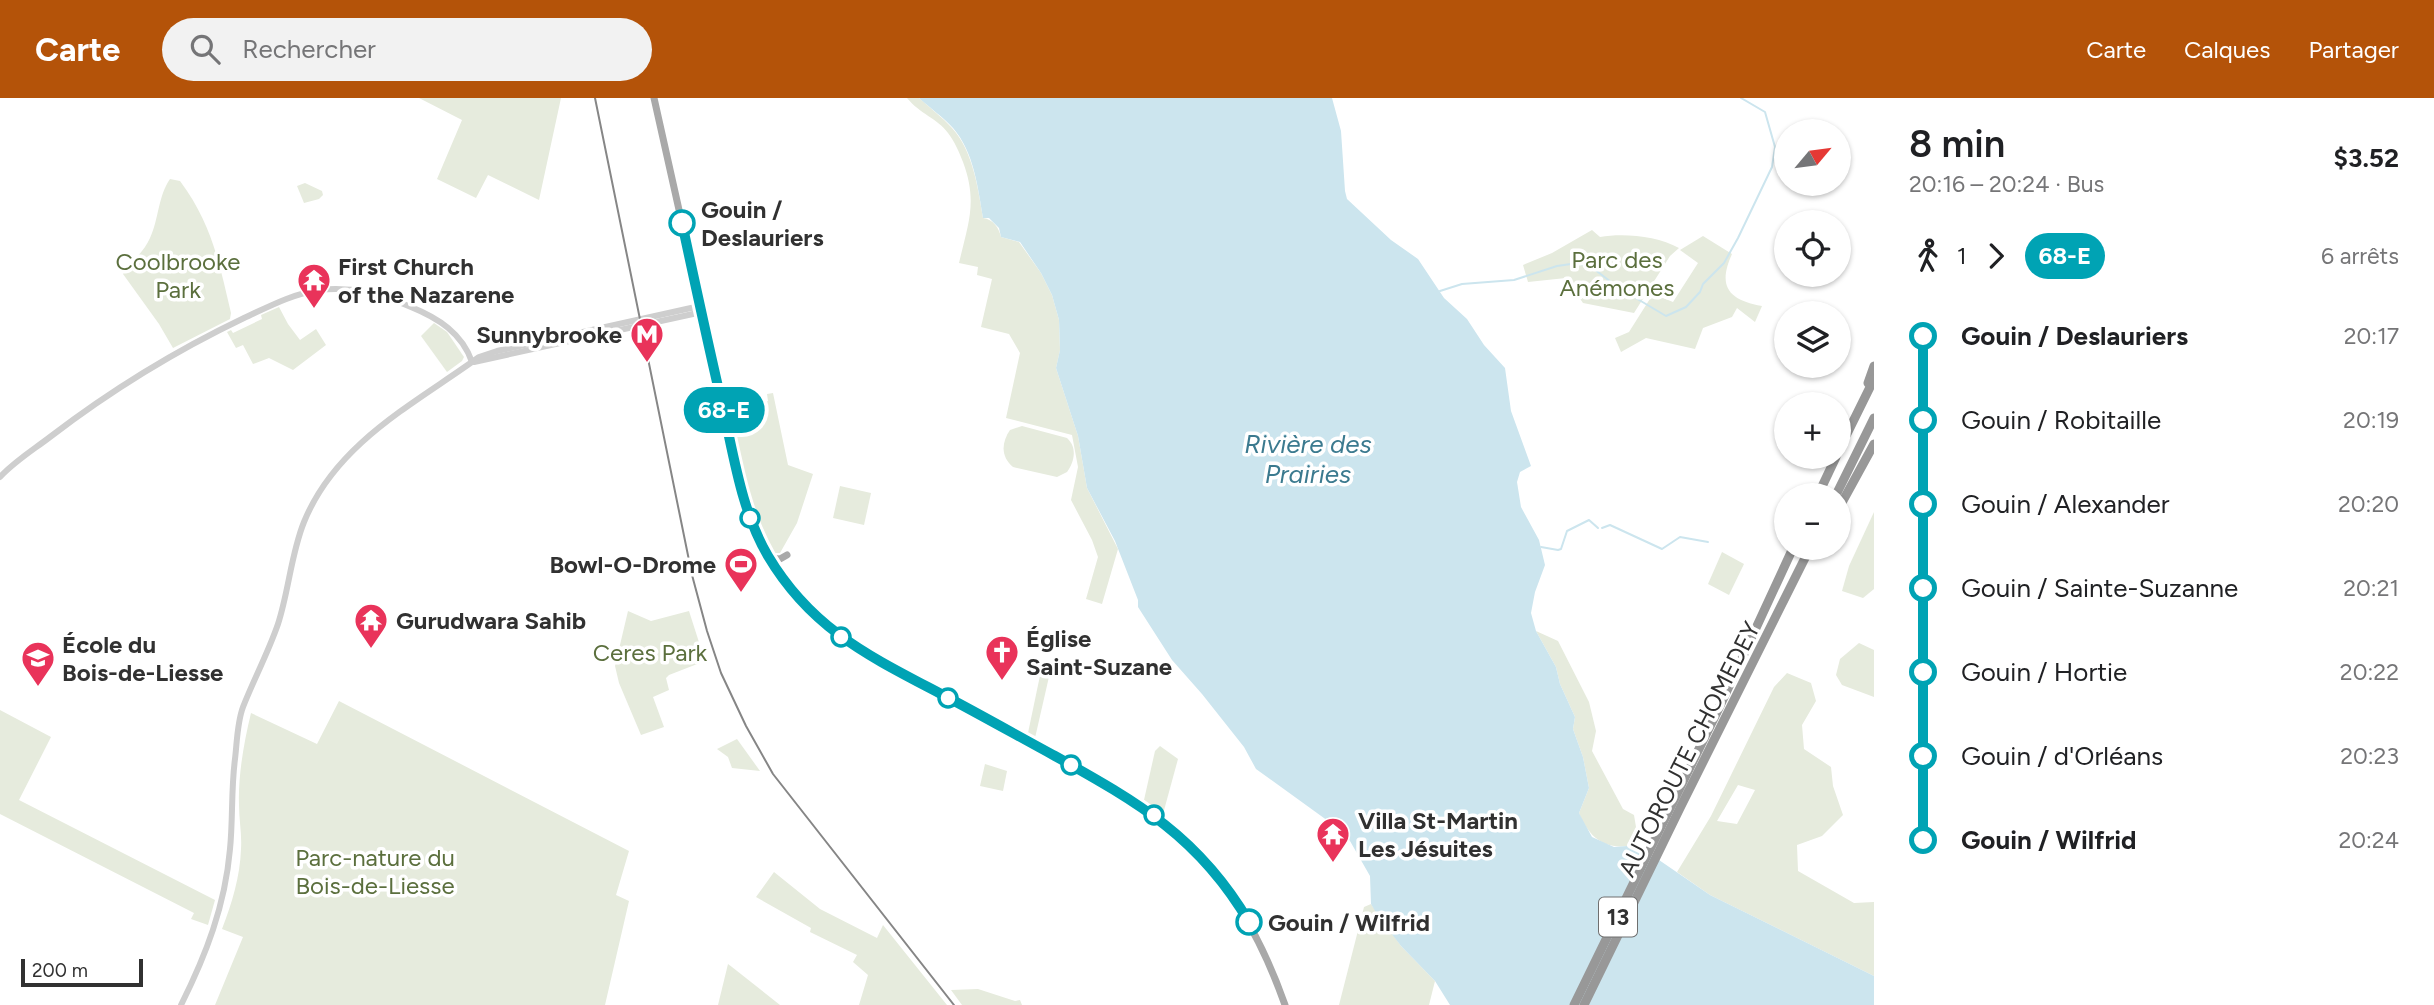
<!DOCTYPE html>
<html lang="fr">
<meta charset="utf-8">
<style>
:root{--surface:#fff;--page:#f2f2f2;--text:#202124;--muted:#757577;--accent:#b45309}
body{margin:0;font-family:Figtree,sans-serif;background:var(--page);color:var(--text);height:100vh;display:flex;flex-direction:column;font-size:26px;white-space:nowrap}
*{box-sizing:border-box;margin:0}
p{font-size:23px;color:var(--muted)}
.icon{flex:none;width:38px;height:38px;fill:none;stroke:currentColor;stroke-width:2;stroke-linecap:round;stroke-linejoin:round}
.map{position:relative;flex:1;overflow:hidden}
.sheet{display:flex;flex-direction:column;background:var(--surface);width:560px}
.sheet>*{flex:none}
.badge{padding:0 14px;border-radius:23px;font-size:24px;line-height:46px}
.needle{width:46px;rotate:61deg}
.controls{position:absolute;left:1774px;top:21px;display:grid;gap:14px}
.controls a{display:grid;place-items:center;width:77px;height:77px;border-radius:50%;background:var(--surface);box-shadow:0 2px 5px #0004;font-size:35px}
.scale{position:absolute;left:21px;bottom:18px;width:122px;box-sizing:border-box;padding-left:7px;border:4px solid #313131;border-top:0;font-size:19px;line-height:24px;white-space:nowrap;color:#313131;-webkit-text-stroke:5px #fff;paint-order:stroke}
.map>.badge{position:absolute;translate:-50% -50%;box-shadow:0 0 0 4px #fff}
.legs{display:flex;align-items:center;gap:10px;height:77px;padding:0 35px;font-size:23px}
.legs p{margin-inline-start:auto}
.headline{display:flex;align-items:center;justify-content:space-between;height:119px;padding:0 35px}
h1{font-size:38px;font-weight:600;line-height:52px}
ul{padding:0 35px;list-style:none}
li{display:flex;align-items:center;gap:24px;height:84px;font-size:26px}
li i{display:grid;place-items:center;width:10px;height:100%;margin:0 9px;background:currentColor}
li i::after{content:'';width:18px;height:18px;margin:-9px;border:5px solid;border-radius:50%;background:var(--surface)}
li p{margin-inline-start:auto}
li:first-child i{background:linear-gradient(#0000 50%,currentColor 0)}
li:last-child i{background:linear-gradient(currentColor 50%,#0000 0)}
header{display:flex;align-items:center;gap:42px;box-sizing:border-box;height:98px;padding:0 35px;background:var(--accent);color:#fff}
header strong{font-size:33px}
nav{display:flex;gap:38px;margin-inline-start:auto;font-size:24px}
.search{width:490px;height:63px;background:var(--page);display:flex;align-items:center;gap:18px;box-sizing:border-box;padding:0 24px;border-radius:38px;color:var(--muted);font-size:26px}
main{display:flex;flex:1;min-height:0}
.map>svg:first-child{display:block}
.green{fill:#e6ebdd;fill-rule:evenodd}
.water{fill:#cce5ee}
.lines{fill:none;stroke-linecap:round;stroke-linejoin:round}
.stream{stroke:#cce5ee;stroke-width:2}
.minor{stroke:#cecece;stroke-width:6}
.major{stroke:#a9a9a9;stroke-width:7}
.highway{stroke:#989898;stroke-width:9}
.tram{stroke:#868686;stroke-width:2}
.line-1-casing{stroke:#fff;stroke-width:16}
.line-1{stroke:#00a3b4;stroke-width:10}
.stop-1-dot{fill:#fff;stroke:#00a3b4;stroke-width:3.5}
.labels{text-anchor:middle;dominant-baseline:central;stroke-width:7;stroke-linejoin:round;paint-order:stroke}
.shield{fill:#fff;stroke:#6f6f6f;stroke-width:2}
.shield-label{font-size:23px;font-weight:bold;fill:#313131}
.stop-label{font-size:24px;font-weight:bold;fill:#313131;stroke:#fff;text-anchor:start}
.park-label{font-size:24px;fill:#5b6f3d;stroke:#fff}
.poi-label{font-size:24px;font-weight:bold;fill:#313131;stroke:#fff;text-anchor:start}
.street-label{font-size:24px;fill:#313131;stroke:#fff}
.water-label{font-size:26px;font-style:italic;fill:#3b7a8f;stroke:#fff}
</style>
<header>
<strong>Carte</strong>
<div class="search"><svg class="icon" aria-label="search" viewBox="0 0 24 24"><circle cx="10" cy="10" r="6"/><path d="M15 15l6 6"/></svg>Rechercher</div>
<nav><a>Carte</a><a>Calques</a><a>Partager</a></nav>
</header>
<main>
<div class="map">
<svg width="1874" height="907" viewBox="0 0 1874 907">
<rect width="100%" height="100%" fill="#fff"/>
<!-- green -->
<g class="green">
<polygon points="419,0 561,0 539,102 488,77 476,100 437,81 462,22"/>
<path d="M907,0H919C930,10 942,19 952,30C973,53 978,90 983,120C993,121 999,130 1001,139L1019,144L1041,175L1052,197L1059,222L1060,252L1056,270L1078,338L1087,390L1118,451L1102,506L1086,501L1098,459L1092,442L1071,402L1078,369L1072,337L1006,320L1020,255L1009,236L981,229L992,181L977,177L978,169L959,165C968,126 978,104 963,64C959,54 955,44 948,35C937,20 920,16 907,0Z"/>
<path d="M170,81L180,83C212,126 219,164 231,215L230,221L173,250L159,226L123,176C131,164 144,154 150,140C159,121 158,98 170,81Z"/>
<polygon points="305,85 322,93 323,97 319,101 304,105 297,88"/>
<path d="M1592,132L1600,139C1624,135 1657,138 1679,150L1670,158L1634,215L1583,205L1566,180L1528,184L1523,167L1552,155Z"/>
<path d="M1703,138L1732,156C1717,189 1729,202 1762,208L1755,224L1737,210L1732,219L1703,230L1695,251L1646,240L1621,254L1615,240L1629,234L1653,196L1673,204L1698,165L1680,152Z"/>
<polygon points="279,209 288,226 300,242 316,231 326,247 293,272 269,260 253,266 243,247 236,250 227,234 231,232 233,235 262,221 261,217"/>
<polygon points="434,225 447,234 464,259 462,263 447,274 421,238"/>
<polygon points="773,295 788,367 813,376 797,425 780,455 775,455 772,451 751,404 730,313 768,303 767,296"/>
<path d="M1022,328L1067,340C1077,349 1075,363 1067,374L1057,379L1013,369C1001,359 1001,345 1010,332Z"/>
<polygon points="840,388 871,395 864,427 833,420"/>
<polygon points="1874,414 1874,491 1863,500 1842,493 1849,468"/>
<polygon points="1722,454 1744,466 1729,497 1708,486"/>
<polygon points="628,513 651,523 689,513 705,563 669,577 666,580 669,592 653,599 664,629 641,637 619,585 615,568"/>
<path d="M1536,533L1558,543L1589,604L1596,633L1592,653L1623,711L1634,717L1636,729L1627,748C1602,751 1588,737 1579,715L1589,690L1583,659L1573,631L1575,619L1560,586L1556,569Z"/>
<polygon points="1859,545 1874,552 1874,599 1842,587 1836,577 1840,561"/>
<polygon points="1042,568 1051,570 1035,640 1028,635"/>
<path d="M1787,575L1811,585L1816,603L1802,627L1804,651L1831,669L1833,688L1843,717L1822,738L1797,747L1798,773L1854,805L1874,804V878L1710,797L1677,774L1711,718L1774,589ZM1738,687L1755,692L1737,726L1717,723Z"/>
<path d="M339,603L629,753L616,797L629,803L605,907H215L243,839L222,831C232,805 240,779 241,751C242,736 239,722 239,707C238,677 244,644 251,615L317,646Z"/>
<polygon points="0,612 51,639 19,702 215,802 208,827 191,821 194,815 0,716"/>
<polygon points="737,641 760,673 732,670 728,659 717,651"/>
<polygon points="1160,648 1178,661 1163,716 1144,702 1155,653"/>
<polygon points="985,666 1007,673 1003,693 980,688"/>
<polygon points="774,774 820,811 877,840 883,827 947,907 859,907 868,877 853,864 857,857 810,834 811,830 756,799"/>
<polygon points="1371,806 1401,848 1435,883 1429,907 1339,907 1364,809"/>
<polygon points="728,866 732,869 780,907 718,907"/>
<polygon points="978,891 1015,903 1020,902 1022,907 962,907 951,892"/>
</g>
<!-- water -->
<path class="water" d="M919,0H1332L1341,33L1345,93L1347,101L1391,142L1418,161L1444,200L1467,221L1484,247L1505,270L1511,313L1531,368L1520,374L1517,384L1521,409L1539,442L1545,467L1535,494L1531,515L1536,533L1556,569L1560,586L1575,619L1573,631L1583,659L1589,690L1579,715L1592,739L1614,749L1627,748L1659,762L1710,797L1874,878V907H1450L1435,883L1401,848L1378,818L1371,806L1370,778L1346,736L1256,671L1244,649L1202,596L1172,562L1138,509V502L1115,443L1087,390L1078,338L1056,270L1060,252L1059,222L1052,197L1041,175L1020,144L1001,139L999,130L989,120H983C978,90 974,54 953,30C943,19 930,10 919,0Z"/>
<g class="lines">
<!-- stream -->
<g class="stream">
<polyline points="1440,193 1462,186 1514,182 1557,168 1578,165 1594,171 1619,190 1666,218 1686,209 1700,194 1703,186 1724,165 1738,140 1772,69 1775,49 1765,14 1741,0"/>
<polyline points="1602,430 1610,427 1662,451 1680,439 1708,444"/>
<polyline points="1541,449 1558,452 1561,451 1567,433 1589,422 1598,430"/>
</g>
<!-- minor -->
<g class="minor">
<polyline points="474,264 702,214"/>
<path d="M0,379C15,363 33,352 50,339C110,293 175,253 244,220C268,209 292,196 319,192C352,188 381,196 411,209C438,220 462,235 472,264"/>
<path d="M181,907C206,857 225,808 230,751C233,721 231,691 235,661C237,645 237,625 243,609C254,581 268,555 278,526C289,492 291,456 304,424C336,345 414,306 479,259L497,253L700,208"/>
</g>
<!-- major -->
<g class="major">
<path d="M654,0L743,398C775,510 847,547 942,597C982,617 1020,639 1059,661C1098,682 1137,702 1171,731C1227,778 1261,839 1285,907"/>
<polyline points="769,460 780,461 787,457"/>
</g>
<!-- highway -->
<g class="highway">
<polyline points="1868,285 1874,268"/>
<polyline points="1839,352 1874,281"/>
<polyline points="1818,397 1836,359"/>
<polyline points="1836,397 1874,320"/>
<polyline points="1839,410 1874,346"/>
<polyline points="1574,907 1719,610 1793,450"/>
<polyline points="1584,907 1681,708 1810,450"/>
</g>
<!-- tram -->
<polyline class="tram" points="595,0 692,477 707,533 721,575 746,628 773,676 954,907"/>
</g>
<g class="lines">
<defs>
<path id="line-1" d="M682,125C695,185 708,246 722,306C734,358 741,412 768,458C812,532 871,559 943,597C981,617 1018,638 1055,658C1139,705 1199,739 1249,824"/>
</defs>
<!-- line-1 casing -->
<use href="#line-1" class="line-1-casing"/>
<!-- line-1 -->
<use href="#line-1" class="line-1"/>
</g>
<!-- icons -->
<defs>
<symbol id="temple-pin" viewBox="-11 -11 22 30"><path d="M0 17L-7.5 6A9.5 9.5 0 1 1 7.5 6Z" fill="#e9335a" stroke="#fff"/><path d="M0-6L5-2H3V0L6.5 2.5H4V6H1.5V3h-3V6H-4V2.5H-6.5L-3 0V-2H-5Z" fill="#fff"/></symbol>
<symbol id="metro-pin" viewBox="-11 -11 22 30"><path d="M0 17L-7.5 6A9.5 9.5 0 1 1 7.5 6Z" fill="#e9335a" stroke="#fff"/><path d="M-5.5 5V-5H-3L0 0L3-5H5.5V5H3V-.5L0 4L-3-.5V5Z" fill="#fff"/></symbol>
<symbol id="stadium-pin" viewBox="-11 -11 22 30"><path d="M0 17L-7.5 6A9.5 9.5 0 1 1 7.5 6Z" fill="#e9335a" stroke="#fff"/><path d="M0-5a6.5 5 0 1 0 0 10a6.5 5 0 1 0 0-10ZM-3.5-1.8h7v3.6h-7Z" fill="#fff"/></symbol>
<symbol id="church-pin" viewBox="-11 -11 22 30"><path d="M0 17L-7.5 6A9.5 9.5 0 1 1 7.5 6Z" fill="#e9335a" stroke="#fff"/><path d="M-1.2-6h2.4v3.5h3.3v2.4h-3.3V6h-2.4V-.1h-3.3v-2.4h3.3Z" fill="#fff"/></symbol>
<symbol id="school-pin" viewBox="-11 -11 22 30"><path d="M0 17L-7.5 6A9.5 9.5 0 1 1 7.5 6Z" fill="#e9335a" stroke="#fff"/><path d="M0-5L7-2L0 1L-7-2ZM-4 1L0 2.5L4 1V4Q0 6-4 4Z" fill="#fff"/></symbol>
</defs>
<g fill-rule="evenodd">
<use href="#temple-pin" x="295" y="163" width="38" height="52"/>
<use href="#metro-pin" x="628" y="217" width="38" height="52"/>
<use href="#stadium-pin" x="722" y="447" width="38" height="52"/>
<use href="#temple-pin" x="352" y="503" width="38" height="52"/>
<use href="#church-pin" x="983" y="535" width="38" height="52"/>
<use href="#school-pin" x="19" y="541" width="38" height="52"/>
<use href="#temple-pin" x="1314" y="717" width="38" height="52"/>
</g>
<!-- markers -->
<g class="stop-1-dot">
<circle cx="682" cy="125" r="12"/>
<circle cx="750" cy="420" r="9"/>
<circle cx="841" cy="539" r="9"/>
<circle cx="948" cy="600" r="9"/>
<circle cx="1071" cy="667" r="9"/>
<circle cx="1154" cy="717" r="9"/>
<circle cx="1249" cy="824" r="12"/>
</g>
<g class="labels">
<!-- shield labels -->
<rect class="shield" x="1599" y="799.5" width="38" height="39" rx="5"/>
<g class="shield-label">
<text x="1618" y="819">13</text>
</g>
<!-- stop labels -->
<g class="stop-label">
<text x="701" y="111">Gouin /<tspan x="701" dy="28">Deslauriers</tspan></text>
<text x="1268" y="824">Gouin / Wilfrid</text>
</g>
<!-- park labels -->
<g class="park-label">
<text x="1617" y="161">Parc des<tspan x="1617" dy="28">Anémones</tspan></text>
<text x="178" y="163">Coolbrooke<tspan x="178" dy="28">Park</tspan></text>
<text x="650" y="554">Ceres Park</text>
<text x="375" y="759">Parc-nature du<tspan x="375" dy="28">Bois-de-Liesse</tspan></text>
</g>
<!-- poi labels -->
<g class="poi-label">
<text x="338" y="168">First Church<tspan x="338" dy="28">of the Nazarene</tspan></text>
<text x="622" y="236" text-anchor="end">Sunnybrooke</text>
<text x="716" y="466" text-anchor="end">Bowl-O-Drome</text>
<text x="396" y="522">Gurudwara Sahib</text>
<text x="1026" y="540">Église<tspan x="1026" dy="28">Saint-Suzane</tspan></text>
<text x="62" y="546">École du<tspan x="62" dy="28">Bois-de-Liesse</tspan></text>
<text x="1358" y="722">Villa St-Martin<tspan x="1358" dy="28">Les Jésuites</tspan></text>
</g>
<!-- street labels -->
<g class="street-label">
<text transform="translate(1689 651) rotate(-63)">AUTOROUTE CHOMEDEY</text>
</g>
<!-- water labels -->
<g class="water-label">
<text x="1308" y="346">Rivière des<tspan x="1308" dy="30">Prairies</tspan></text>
</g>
</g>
</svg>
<div class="controls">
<a><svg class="needle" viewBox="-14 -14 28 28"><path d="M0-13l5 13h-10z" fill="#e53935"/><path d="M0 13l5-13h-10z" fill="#757577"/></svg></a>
<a><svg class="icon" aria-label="locate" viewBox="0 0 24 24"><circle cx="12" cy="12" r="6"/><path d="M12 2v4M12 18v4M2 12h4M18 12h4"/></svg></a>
<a><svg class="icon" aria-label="layers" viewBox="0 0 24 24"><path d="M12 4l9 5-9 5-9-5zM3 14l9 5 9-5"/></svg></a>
<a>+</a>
<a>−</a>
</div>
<div class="scale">200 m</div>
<b class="badge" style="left:724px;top:312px;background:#00a3b4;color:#fff">68-E</b>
</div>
<section class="sheet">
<div class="headline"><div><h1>8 min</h1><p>20:16 – 20:24 · Bus</p></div><b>$3.52</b></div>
<div class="legs"><svg class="icon" aria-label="walk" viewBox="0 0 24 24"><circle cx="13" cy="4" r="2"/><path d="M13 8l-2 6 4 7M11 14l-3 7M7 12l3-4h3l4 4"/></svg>1<svg class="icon" aria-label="forward" viewBox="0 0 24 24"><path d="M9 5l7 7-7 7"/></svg><b class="badge" style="background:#00a3b4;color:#fff">68-E</b><p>6 arrêts</p></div>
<ul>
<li><i style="color:#00a3b4"></i><b>Gouin / Deslauriers</b><p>20:17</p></li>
<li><i style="color:#00a3b4"></i><span>Gouin / Robitaille</span><p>20:19</p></li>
<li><i style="color:#00a3b4"></i><span>Gouin / Alexander</span><p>20:20</p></li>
<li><i style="color:#00a3b4"></i><span>Gouin / Sainte-Suzanne</span><p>20:21</p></li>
<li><i style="color:#00a3b4"></i><span>Gouin / Hortie</span><p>20:22</p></li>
<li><i style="color:#00a3b4"></i><span>Gouin / d'Orléans</span><p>20:23</p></li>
<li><i style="color:#00a3b4"></i><b>Gouin / Wilfrid</b><p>20:24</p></li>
</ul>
</section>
</main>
